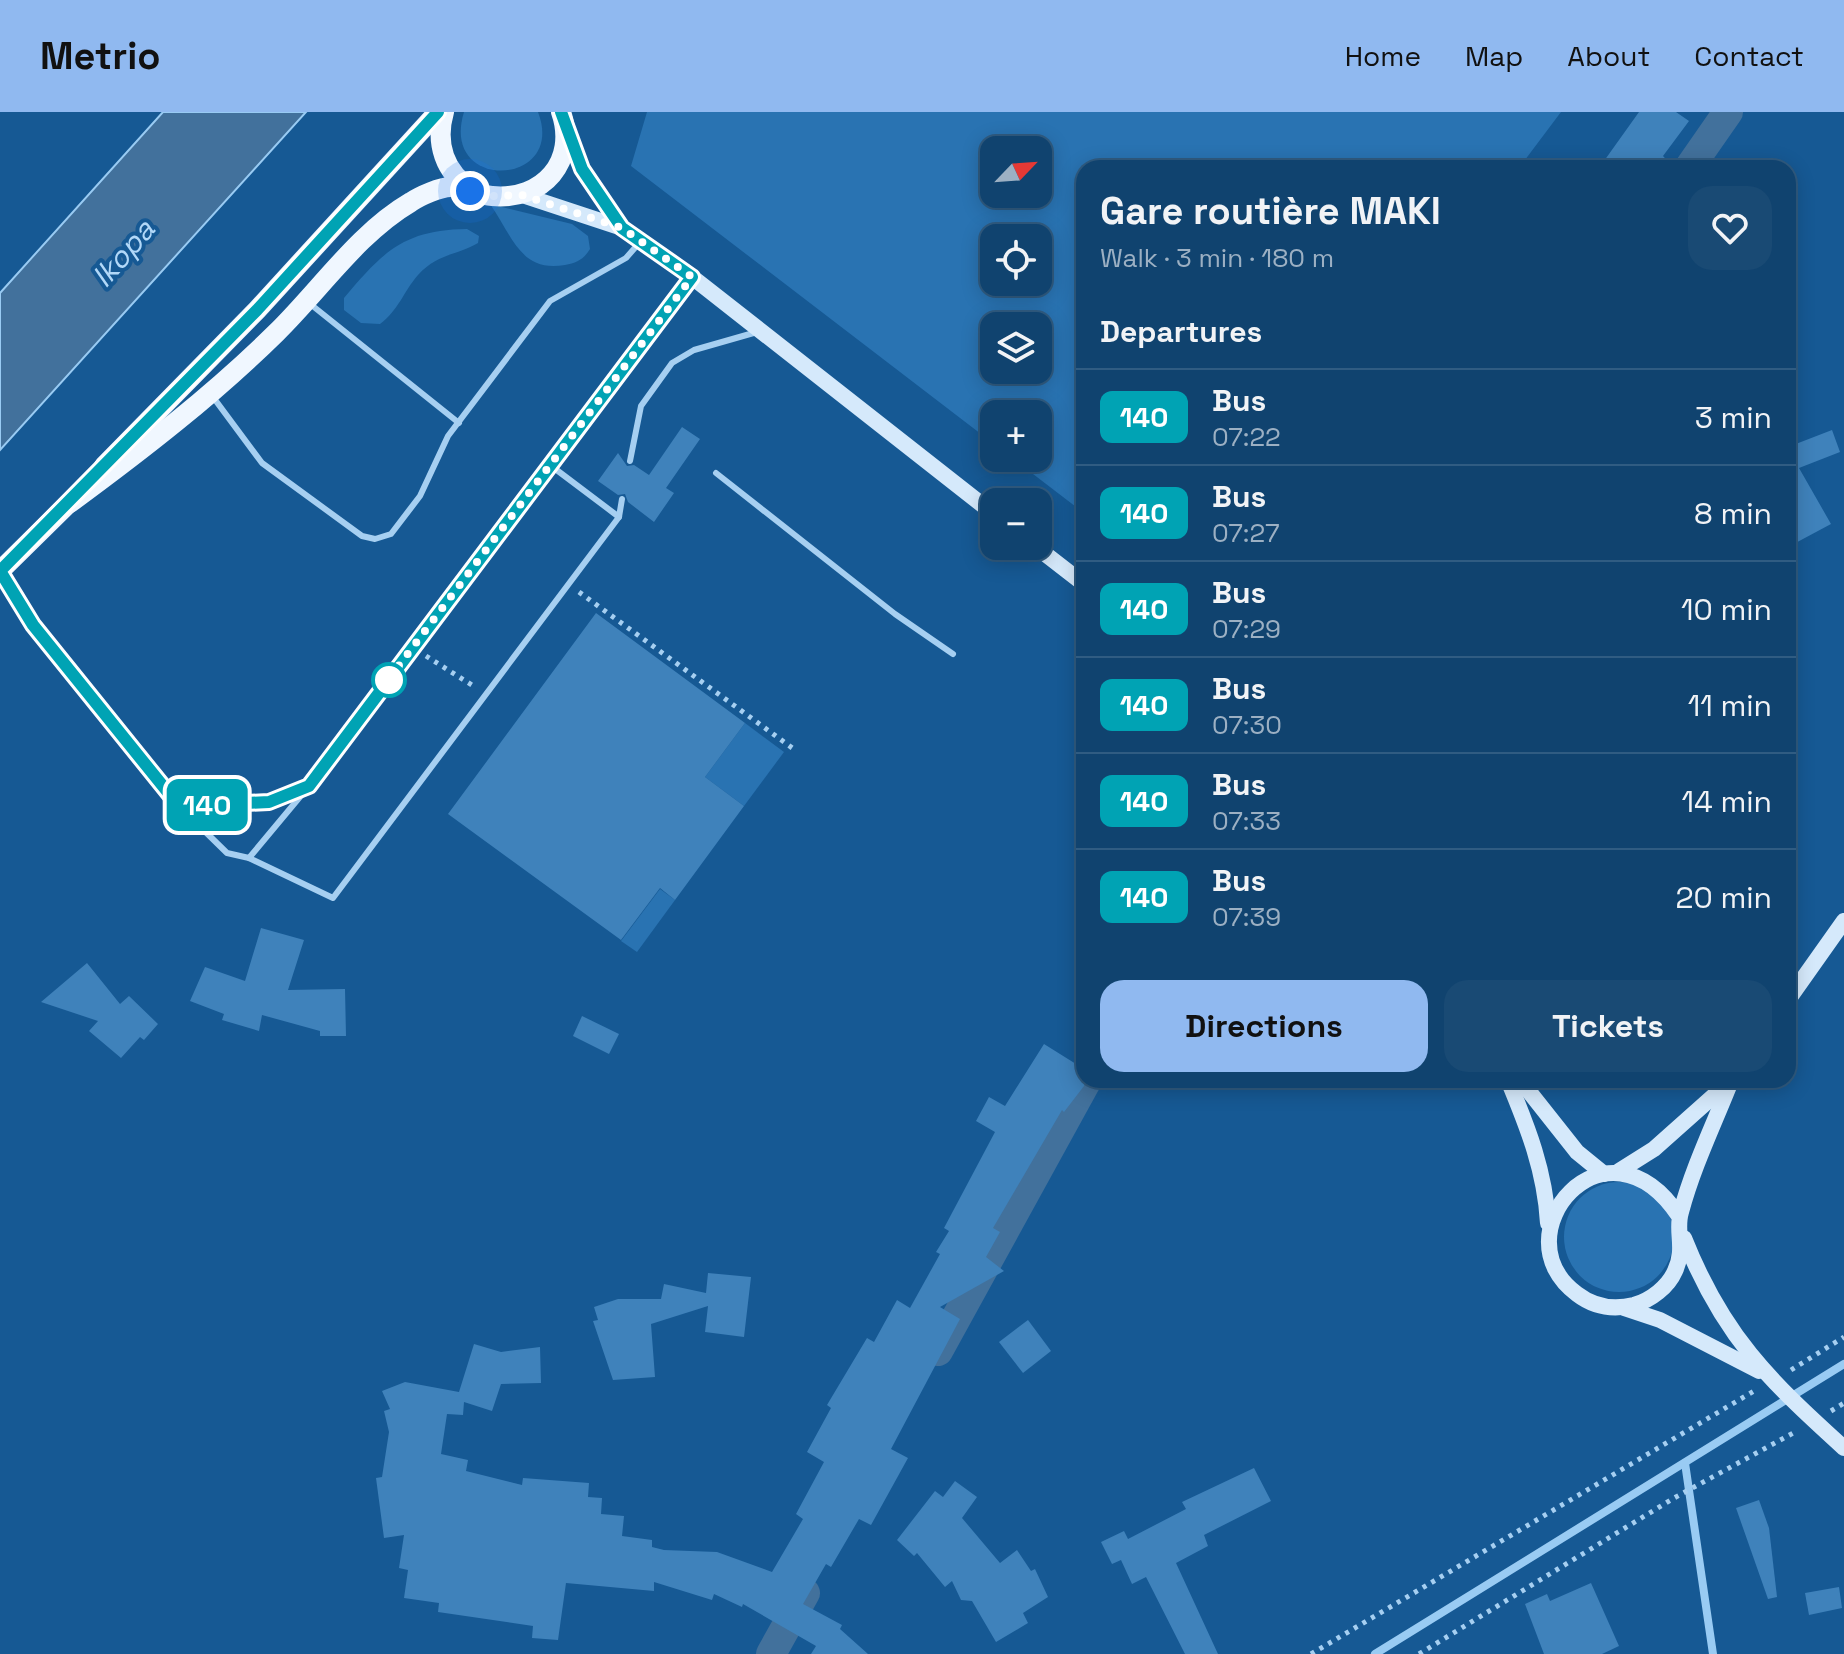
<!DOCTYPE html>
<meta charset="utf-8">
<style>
:root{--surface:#10436f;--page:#194a74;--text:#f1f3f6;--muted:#9cb0c3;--line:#305c82;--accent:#90b9f0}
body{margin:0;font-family:"Space Grotesk",sans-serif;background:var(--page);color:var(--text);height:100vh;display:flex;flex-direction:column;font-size:30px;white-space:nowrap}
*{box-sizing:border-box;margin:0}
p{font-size:26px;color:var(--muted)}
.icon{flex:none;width:44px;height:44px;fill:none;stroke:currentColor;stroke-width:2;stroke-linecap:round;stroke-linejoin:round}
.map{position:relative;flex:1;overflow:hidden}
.side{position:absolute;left:1076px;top:48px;width:720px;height:928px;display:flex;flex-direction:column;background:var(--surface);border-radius:24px;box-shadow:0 4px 20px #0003,0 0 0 2px var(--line)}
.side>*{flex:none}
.badge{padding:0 16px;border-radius:12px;font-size:28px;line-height:52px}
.needle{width:52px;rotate:65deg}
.fabs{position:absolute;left:980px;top:24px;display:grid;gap:16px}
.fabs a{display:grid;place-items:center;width:72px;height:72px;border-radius:16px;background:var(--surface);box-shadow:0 4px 20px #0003,0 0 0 2px var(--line);font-size:40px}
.you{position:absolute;width:40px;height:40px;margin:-20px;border:6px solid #fff;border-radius:50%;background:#1a73e8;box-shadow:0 0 0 12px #1a73e833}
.map>.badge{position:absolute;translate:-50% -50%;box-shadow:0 0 0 4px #fff}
h2{padding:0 24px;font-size:30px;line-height:72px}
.round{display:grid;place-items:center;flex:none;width:84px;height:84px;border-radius:24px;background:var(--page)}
.head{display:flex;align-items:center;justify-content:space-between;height:136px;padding:0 24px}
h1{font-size:38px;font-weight:600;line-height:60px}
.button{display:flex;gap:16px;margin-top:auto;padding:16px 24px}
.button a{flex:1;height:92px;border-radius:24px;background:var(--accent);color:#111;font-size:32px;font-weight:600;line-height:92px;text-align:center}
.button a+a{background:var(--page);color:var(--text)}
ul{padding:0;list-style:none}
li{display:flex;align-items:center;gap:24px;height:96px;padding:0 24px;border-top:2px solid var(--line)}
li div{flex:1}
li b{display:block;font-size:30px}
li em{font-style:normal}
li .badge{min-width:88px;font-weight:700;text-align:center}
header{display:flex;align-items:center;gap:48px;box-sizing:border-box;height:112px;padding:0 40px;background:var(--accent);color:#111}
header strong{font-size:38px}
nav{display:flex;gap:44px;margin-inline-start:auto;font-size:28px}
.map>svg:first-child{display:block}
.green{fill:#2973b2;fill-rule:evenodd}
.water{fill:#42719c;stroke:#99cbf3;stroke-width:2}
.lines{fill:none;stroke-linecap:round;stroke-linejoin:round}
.stream{stroke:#99cbf3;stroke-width:8}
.canal{stroke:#42719c;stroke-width:30}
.building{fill:#3f82bb}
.path{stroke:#a6cff1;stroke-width:5;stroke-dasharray:4 6;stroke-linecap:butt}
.lane{stroke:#a6cff1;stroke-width:6}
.secondary{stroke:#d5e9fb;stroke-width:16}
.primary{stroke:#f0f7ff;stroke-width:20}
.line-casing{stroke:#fff;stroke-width:18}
.line{stroke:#00a3b4;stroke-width:12}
.walk{stroke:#fff;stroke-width:8;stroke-dasharray:0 14.4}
.stop-dot{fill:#fff;stroke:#00a3b4;stroke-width:4}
.labels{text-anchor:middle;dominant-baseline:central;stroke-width:8;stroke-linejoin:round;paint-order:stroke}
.water-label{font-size:30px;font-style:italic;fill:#b2d8f8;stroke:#165994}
</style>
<header>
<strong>Metrio</strong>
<nav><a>Home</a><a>Map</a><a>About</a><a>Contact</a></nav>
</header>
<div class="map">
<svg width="1844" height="1542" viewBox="0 0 1844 1542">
<rect width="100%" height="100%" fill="#165994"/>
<!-- green -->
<g class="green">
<path d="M464,0H538C567,75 439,81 464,0Z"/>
<path d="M647,0H1561L1519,56H1084V401L1012,346H1038V302H994V332L631,54ZM1038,38V82H994V38ZM1038,126V170H994V126ZM1038,214V258H994V214Z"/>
<path d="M490,92L572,112L588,124L590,137C584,147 577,151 565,153C520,161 512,123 490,92Z"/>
<path d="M467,117L479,124L478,131C456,144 438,141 418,163C404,179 398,199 380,212L361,211L344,198V186C383,140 403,118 467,117Z"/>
<polygon points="745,611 784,640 744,694 705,665"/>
<polygon points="660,777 675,788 637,840 621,829"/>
<circle cx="1619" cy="1125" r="55"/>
</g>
<!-- water -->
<polygon class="water" points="163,0 306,0 0,338 0,181"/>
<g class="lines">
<!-- stream -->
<g class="stream">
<polyline points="1685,1351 1713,1542"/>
<polyline points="1375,1542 1844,1252"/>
</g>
<!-- canal -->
<g class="canal">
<polyline points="1689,56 1728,0"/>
<polyline points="938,1239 1087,968"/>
<polyline points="771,1542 805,1481"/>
</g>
</g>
<!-- building -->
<g class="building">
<polygon points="1639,0 1676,0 1689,9 1663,44 1674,56 1599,56"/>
<polygon points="682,315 700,327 666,376 674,381 654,410 628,390 625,382 618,383 598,369 618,341 627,354 634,353 649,363"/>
<polygon points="1832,318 1840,340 1799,356 1831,412 1788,435 1788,335"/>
<polygon points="596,501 745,611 705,665 744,694 675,788 660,776 621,828 448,702"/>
<polygon points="261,816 304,828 288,878 345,877 346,924 320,924 320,919 262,903 259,919 222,908 224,902 190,889 205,855 245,869"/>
<polygon points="87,851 120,892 129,884 158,912 144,928 140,925 121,946 89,919 98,909 41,890"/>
<polygon points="582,904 619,922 609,942 573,924"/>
<polygon points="1044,932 1084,957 1084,974 1064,1000 1062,998 993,1116 1000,1120 986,1145 1004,1159 940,1195 960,1207 891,1337 908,1346 871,1413 859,1407 831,1455 826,1452 803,1492 842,1513 840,1517 868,1542 811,1542 816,1534 743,1492 742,1495 714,1482 712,1488 654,1470 654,1479 566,1471 558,1528 532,1526 533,1514 438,1500 439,1491 404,1486 408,1458 399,1456 404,1423 384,1426 376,1366 382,1365 389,1320 384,1299 390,1297 382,1279 405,1270 459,1280 474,1232 501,1240 540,1235 541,1271 501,1272 492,1299 464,1290 463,1303 447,1302 441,1342 468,1348 466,1359 522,1373 523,1366 589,1371 588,1385 602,1386 601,1402 624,1404 622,1424 652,1428 652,1435 664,1438 717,1440 772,1460 803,1407 796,1402 824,1350 807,1340 831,1296 827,1293 867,1226 874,1230 897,1188 910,1196 940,1142 936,1140 949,1119 944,1116 995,1020 976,1009 989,985 1005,994"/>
<polygon points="708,1161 751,1165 744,1225 705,1220 708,1194 651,1212 655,1265 613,1268 593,1209 598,1208 594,1195 618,1187 661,1187 664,1172 706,1181"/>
<polygon points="1028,1208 1051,1239 1023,1261 999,1230"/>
<polygon points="1254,1356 1271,1389 1204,1423 1208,1434 1176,1451 1218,1542 1185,1542 1146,1465 1132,1472 1121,1448 1112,1452 1101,1430 1124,1419 1128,1427 1186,1397 1182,1390"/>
<polygon points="955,1369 977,1385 962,1406 1000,1451 1017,1438 1031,1459 1035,1457 1048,1485 1023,1501 1028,1511 996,1530 972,1489 961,1488 952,1469 945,1475 917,1441 914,1444 897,1428 935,1379 943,1385"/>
<polygon points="1759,1388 1769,1416 1777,1485 1768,1487 1736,1396"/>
<polygon points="1591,1471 1619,1534 1602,1542 1544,1542 1525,1492 1547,1482 1550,1489"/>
<polygon points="1839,1475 1842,1496 1809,1503 1805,1481"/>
</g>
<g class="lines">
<!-- path -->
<g class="path">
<polyline points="579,480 795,638"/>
<polyline points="426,544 475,575"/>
<polyline points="1791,1258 1844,1225"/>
<polyline points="1831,1299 1844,1291"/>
<polyline points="1311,1542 1754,1279"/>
<polyline points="1419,1542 1674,1386 1795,1320"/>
</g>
<!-- lane -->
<g class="lane">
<polyline points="309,191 459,311"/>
<polyline points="213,285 262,351 362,424 375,427 391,422 420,384 448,324 550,189 626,146 640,130"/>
<polyline points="630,349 641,294 672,251 694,238 757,220"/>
<polyline points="716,361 895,502 953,542"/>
<polyline points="619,405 622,387"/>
<polyline points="1,460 33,513 179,694 227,741 249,746 333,786 619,405 550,353"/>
<polyline points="180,694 269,690 305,675"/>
<polyline points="249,746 309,674 692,165"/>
</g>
<!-- secondary -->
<g class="secondary">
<polyline points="567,17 582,57 622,116"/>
<polyline points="522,83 622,116 692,165 994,402"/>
<polyline points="1035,434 1084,472"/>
<polyline points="1788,888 1844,809"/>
<path d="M1508,968C1528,1016 1545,1059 1548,1111"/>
<polyline points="1520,968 1577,1040 1604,1062"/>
<polyline points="1619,1059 1654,1037 1727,972"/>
<path d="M1679,1104C1606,994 1497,1123 1577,1182C1594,1195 1614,1198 1634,1193C1651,1188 1668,1175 1675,1159C1686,1136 1675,1119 1681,1100C1693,1055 1714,1012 1731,969"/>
<path d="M1684,1126C1723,1224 1768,1267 1844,1336"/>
<polyline points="1624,1196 1660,1208 1759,1259"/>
</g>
<!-- primary -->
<g class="primary">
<path d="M444,0C435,31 444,61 473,78"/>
<polyline points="104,354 257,198 438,0"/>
<path d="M70,391C142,338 212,284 276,221C320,178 358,121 411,90C420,84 440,75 451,75C464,75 478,83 492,84C543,89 578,49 561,0"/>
<polyline points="0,459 77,383"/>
</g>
</g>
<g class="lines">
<defs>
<polyline id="line" points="438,0 257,198 0,459 33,513 179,694 269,690 309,674 692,165 622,116 582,57 561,0"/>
</defs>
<!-- line casing -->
<use href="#line" class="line-casing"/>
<!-- line -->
<use href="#line" class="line"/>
<!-- walk -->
<polyline class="walk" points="389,568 385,572 692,165 622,116 522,83 492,84 470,79"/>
</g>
<!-- markers -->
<circle class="stop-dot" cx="389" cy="568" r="16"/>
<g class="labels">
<!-- water labels -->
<g class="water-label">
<text transform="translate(123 141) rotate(-49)">Ikopa</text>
</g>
</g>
</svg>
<div class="fabs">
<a><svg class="needle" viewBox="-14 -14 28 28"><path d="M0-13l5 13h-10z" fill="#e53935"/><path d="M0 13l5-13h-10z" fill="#9cb0c3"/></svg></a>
<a><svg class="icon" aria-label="locate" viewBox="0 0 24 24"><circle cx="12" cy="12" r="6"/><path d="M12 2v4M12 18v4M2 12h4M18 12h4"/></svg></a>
<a><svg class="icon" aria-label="layers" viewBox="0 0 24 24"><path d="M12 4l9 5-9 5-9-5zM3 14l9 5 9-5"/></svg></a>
<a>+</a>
<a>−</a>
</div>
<div class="you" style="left:470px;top:79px"></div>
<b class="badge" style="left:207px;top:693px;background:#00a3b4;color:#fff">140</b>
<section class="side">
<div class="head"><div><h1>Gare routière MAKI</h1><p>Walk · 3 min · 180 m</p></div><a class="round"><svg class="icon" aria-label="heart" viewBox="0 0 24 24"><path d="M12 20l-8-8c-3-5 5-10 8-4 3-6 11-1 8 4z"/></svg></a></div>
<h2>Departures</h2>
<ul>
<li><span class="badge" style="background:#00a3b4;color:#fff">140</span><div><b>Bus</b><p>07:22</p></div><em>3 min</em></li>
<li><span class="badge" style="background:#00a3b4;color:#fff">140</span><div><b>Bus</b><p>07:27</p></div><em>8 min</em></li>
<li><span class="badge" style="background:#00a3b4;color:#fff">140</span><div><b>Bus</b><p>07:29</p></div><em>10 min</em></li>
<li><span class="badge" style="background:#00a3b4;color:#fff">140</span><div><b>Bus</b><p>07:30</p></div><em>11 min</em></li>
<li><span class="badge" style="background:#00a3b4;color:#fff">140</span><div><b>Bus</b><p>07:33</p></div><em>14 min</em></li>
<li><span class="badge" style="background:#00a3b4;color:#fff">140</span><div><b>Bus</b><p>07:39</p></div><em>20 min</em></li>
</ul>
<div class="button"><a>Directions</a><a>Tickets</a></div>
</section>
</div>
